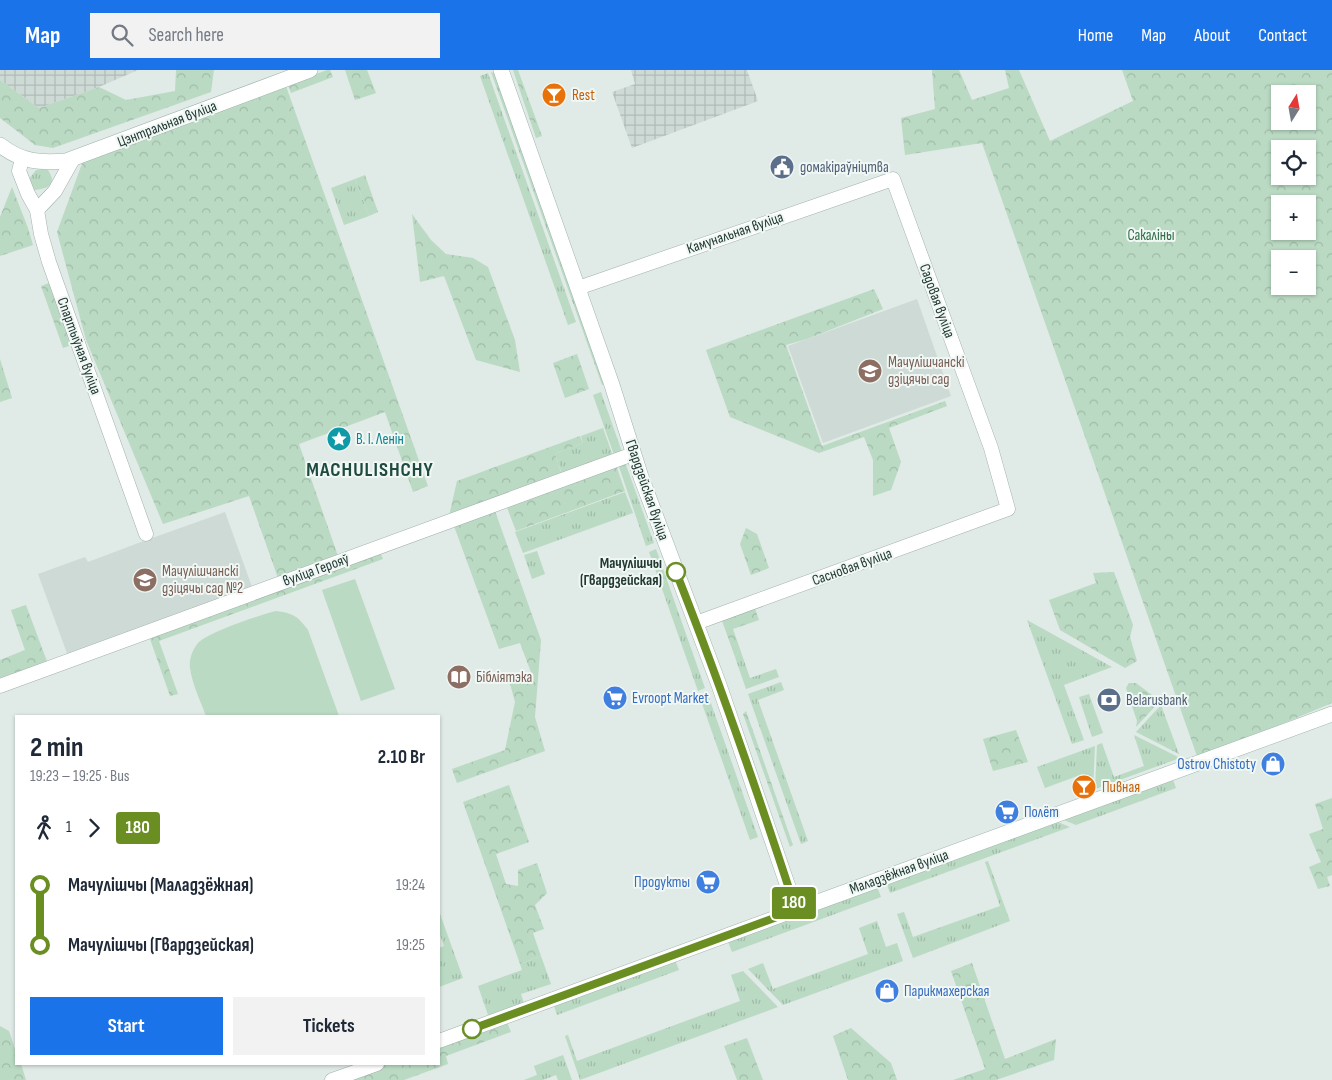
<!DOCTYPE html>
<meta charset="utf-8">
<style>
:root{--surface:#fff;--page:#f2f2f3;--text:#1f2937;--muted:#747a83;--accent:#1a73e8}
body{margin:0;font-family:"Sofia Sans Condensed",sans-serif;background:var(--page);color:var(--text);height:100vh;display:flex;flex-direction:column;font-size:19px;white-space:nowrap}
*{box-sizing:border-box;margin:0}
p{font-size:16px;color:var(--muted)}
.icon{flex:none;width:28px;height:28px;fill:none;stroke:currentColor;stroke-width:2;stroke-linecap:round;stroke-linejoin:round}
.map{position:relative;flex:1;overflow:hidden}
.side{position:absolute;left:15px;top:645px;width:425px;height:350px;display:flex;flex-direction:column;background:var(--surface);border-radius:0px;box-shadow:0 1px 4px #0004}
.side>*{flex:none}
.badge{padding:0 10px;border-radius:4px;font-size:18px;line-height:32px}
.needle{width:32px;rotate:11deg}
.fabs{position:absolute;left:1271px;top:15px;display:grid;gap:10px}
.fabs a{display:grid;place-items:center;width:45px;height:45px;border-radius:0px;background:var(--surface);box-shadow:0 1px 4px #0004;font-size:25px}
.map>.badge{position:absolute;translate:-50% -50%;box-shadow:0 0 0 2px #fff}
.legs{display:flex;align-items:center;gap:8px;height:55px;padding:0 15px;font-size:16px}
.legs p{margin-inline-start:auto}
.head{display:flex;align-items:center;justify-content:space-between;height:85px;padding:0 15px}
h1{font-size:28px;font-weight:700;line-height:38px}
.cta{display:flex;gap:10px;margin-top:auto;padding:10px 15px}
.cta a{flex:1;height:58px;border-radius:0px;background:var(--accent);color:#fff;font-size:20px;font-weight:700;line-height:58px;text-align:center}
.cta a+a{background:var(--page);color:var(--text)}
ul{padding:0 15px;list-style:none}
li{display:flex;align-items:center;gap:18px;height:60px;font-size:19px}
li i{display:grid;place-items:center;width:8px;height:100%;margin:0 6px;background:currentColor}
li i::after{content:'';width:12px;height:12px;margin:-6px;border:4px solid;border-radius:50%;background:var(--surface)}
li p{margin-inline-start:auto}
li:first-child i{background:linear-gradient(#0000 50%,currentColor 0)}
li:last-child i{background:linear-gradient(currentColor 50%,#0000 0)}
header{display:flex;align-items:center;gap:30px;box-sizing:border-box;height:70px;padding:0 25px;background:var(--accent);color:#fff}
header strong{font-size:24px}
nav{display:flex;gap:28px;margin-inline-start:auto;font-size:18px}
.search{width:350px;height:45px;background:var(--page);display:flex;align-items:center;gap:12px;box-sizing:border-box;padding:0 18px;border-radius:0px;color:var(--muted);font-size:19px}
.map>svg:first-child{display:block}
.built{fill:#cedad5}
.industrial{fill:url(#industrial-grid)}
.grass{fill:url(#grass-tufts)}
.forest{fill:url(#forest-crowns);fill-rule:evenodd}
.garden{fill:#badac3}
.lines{fill:none;stroke-linecap:round;stroke-linejoin:round}
.street-casing{stroke:#a3b1ad;stroke-width:15}
.secondary-casing{stroke:#a0b5ad;stroke-width:16}
.street{stroke:#fff;stroke-width:14}
.secondary{stroke:#fff;stroke-width:15}
.line-1-casing{stroke:#fff;stroke-width:11}
.line-1{stroke:#6b8e23;stroke-width:8}
.stop-1-dot{fill:#fff;stroke:#6b8e23;stroke-width:2.5}
.labels{text-anchor:middle;dominant-baseline:central;stroke-width:4;stroke-linejoin:round;paint-order:stroke}
.food-label{font-size:15px;fill:#c56008;stroke:#f0f7f4;text-anchor:start}
.street-label{font-size:15px;fill:#223933;stroke:#f0f7f4}
.service-label{font-size:15px;fill:#4e5e75;stroke:#f0f7f4;text-anchor:start}
.park-label{font-size:15px;fill:#2f6d47;stroke:#f0f7f4}
.education-label{font-size:15px;fill:#785e54;stroke:#f0f7f4;text-anchor:start}
.culture-label{font-size:15px;fill:#0d838f;stroke:#f0f7f4;text-anchor:start}
.stop-label{font-size:15px;font-weight:bold;fill:#223933;stroke:#f0f7f4;text-anchor:end}
.shop-label{font-size:15px;fill:#366cbe;stroke:#f0f7f4;text-anchor:start}
.district-label{font-size:20px;font-weight:bold;letter-spacing:1px;fill:#1f4a40;stroke:#f0f7f4}
</style>
<header>
<strong>Map</strong>
<div class="search"><svg class="icon" aria-label="search" viewBox="0 0 24 24"><circle cx="10" cy="10" r="6"/><path d="M15 15l6 6"/></svg>Search here</div>
<nav><a>Home</a><a>Map</a><a>About</a><a>Contact</a></nav>
</header>
<div class="map">
<svg width="1332" height="1010" viewBox="0 0 1332 1010">
<defs>
<pattern id="industrial-grid" width="8" height="8" patternUnits="userSpaceOnUse" patternTransform="scale(1.25)"><rect width="8" height="8" fill="#cedad5"/><path d="M0 4h8M4 0v8" fill="none" stroke="#b1bcb7"/></pattern>
<pattern id="grass-tufts" width="24" height="20" patternUnits="userSpaceOnUse" patternTransform="scale(1.25)"><rect width="24" height="20" fill="#badac3"/><path d="M3 7l-1-3M5 7V3M7 7l1-3M15 17l-1-3M17 17v-4M19 17l1-3" fill="none" stroke="#a0bca8"/></pattern>
<pattern id="forest-crowns" width="20" height="18" patternUnits="userSpaceOnUse" patternTransform="scale(1.25)"><rect width="20" height="18" fill="#badac3"/><path d="M2 6a3 3 0 1 1 6 0M12 15a3 3 0 1 1 6 0" fill="none" stroke="#a0bca8"/></pattern>
</defs>
<rect width="100%" height="100%" fill="#e0eae6"/>
<!-- built -->
<g class="built">
<polygon points="917,229 951,326 823,373 788,276"/>
<polygon points="225,442 252,517 68,586 38,504 85,487 88,492 141,472"/>
</g>
<!-- industrial -->
<g class="industrial">
<polygon points="0,0 138,0 99,17 39,38 0,10"/>
<polygon points="631,0 747,0 758,31 632,78 612,22 635,14"/>
</g>
<!-- grass -->
<g class="grass">
<polygon points="491,2 498,5 607,312 602,315"/>
<polygon points="488,3 576,252 568,255 480,6"/>
<path d="M42,99L48,100C58,115 47,119 34,120L29,109L36,100Z"/>
<polygon points="355,109 369,146 344,155 331,118"/>
<polygon points="601,322 622,382 614,385 593,325"/>
<polygon points="603,358 613,386 562,404 555,384 583,373 581,366"/>
<polygon points="625,392 654,473 646,476 618,394"/>
<polygon points="625,422 633,443 523,483 515,462"/>
<polygon points="656,479 705,618 698,621 649,482"/>
<polygon points="537,481 545,504 532,509 524,485"/>
<polygon points="1027,550 1112,597 1064,615 1084,670 1072,674"/>
<polygon points="740,579 750,608 776,599 779,607 746,619 735,587"/>
<polygon points="781,612 784,620 758,630 808,771 801,774 748,624"/>
<polygon points="707,622 758,767 750,770 699,625"/>
<polygon points="1089,624 1103,663 1092,667 1079,627"/>
<polygon points="1161,635 1179,684 1136,662"/>
<polygon points="1134,665 1180,688 1095,719 1097,675 1102,673 1114,707 1144,696"/>
<polygon points="1095,676 1093,720 1089,721 1083,704 1045,718 1037,697"/>
<polygon points="1172,707 1176,718 1076,755 1059,748"/>
<polygon points="1053,750 1070,757 890,823 886,811"/>
<polygon points="988,791 1010,851 913,888 897,844 904,842 913,867 1000,836 985,792"/>
<polygon points="876,814 881,827 732,882 727,869"/>
<polygon points="439,841 463,908 439,917 439,878 444,876 439,862"/>
<polygon points="877,851 886,877 897,873 903,891 783,935 748,899 763,893 773,919 868,884 859,858"/>
<polygon points="541,886 551,914 521,924 525,936 489,948 478,916 522,900 520,894"/>
<polygon points="675,890 679,900 557,945 553,933"/>
<polygon points="743,901 778,937 580,1010 565,966 568,965 577,991 740,931 731,905"/>
<polygon points="563,985 572,1010 558,1010 556,1005 543,1010 524,1010 537,1005 534,996"/>
</g>
<!-- forest -->
<g class="forest">
<polygon points="176,0 214,0 211,22 53,78 35,75 0,48 0,10 39,38 99,17 126,30 175,21"/>
<polygon points="327,0 330,0 333,7 291,23 288,15"/>
<polygon points="345,0 367,0 376,23 355,30"/>
<polygon points="513,0 518,0 542,66 536,68"/>
<path d="M932,0H959L972,30L1009,18L1005,0H1019L1050,71L1133,31L1122,0H1332V633L1198,689L982,73L905,85L901,48L935,39ZM1280,24H1308V51H1280ZM1280,79H1308V106H1280ZM1280,134H1308V161H1280ZM1280,189H1308V216H1280Z"/>
<polygon points="286,16 428,416 413,422 385,342 299,374 338,486 278,508 249,426 163,454 86,270 57,162 83,91"/>
<polygon points="365,105 378,142 369,146 355,109"/>
<polygon points="12,117 28,158 33,175 0,186 0,147"/>
<polygon points="412,144 431,170 446,184 473,188 488,197 515,270 520,302 476,290 444,206 420,212"/>
<polygon points="52,212 75,274 63,278 41,216"/>
<polygon points="874,219 883,239 807,269 786,275 822,376 945,331 947,336 889,358 901,392 891,420 873,426 873,390 864,367 819,383 730,347 706,280"/>
<polygon points="577,284 589,319 565,328 553,293"/>
<polygon points="0,289 12,328 0,332"/>
<polygon points="580,366 583,373 555,384 562,405 449,446 457,411"/>
<polygon points="616,395 625,421 516,461 506,435"/>
<polygon points="495,441 541,570 535,647 545,681 457,713 452,699 505,680 515,632 510,614 532,605 520,573 499,579 454,456"/>
<polygon points="746,458 757,464 769,498 751,505 740,474"/>
<polygon points="380,482 383,489 159,571 178,624 170,626 149,566"/>
<polygon points="1114,502 1133,555 1130,567 1137,591 1125,598 1060,560 1049,530 1096,513 1093,503"/>
<polygon points="26,535 48,594 0,611 0,590 25,580 11,540"/>
<polygon points="754,536 759,550 733,559 740,579 735,587 721,548"/>
<polygon points="1129,613 1136,613 1160,631 1136,657 1137,651 1126,618"/>
<polygon points="746,641 793,775 790,777 743,644"/>
<polygon points="1016,660 1028,692 993,701 983,669"/>
<polygon points="509,715 529,772 496,784 506,814 518,816 518,800 537,793 547,823 535,835 544,859 533,863 541,886 520,894 463,732"/>
<polygon points="1332,728 1332,805 1327,807 1330,816 1318,819 1309,797 1321,792 1309,764 1323,759 1315,734"/>
<polygon points="972,893 1005,989 1056,969 1054,990 996,1010 953,1010 985,999 951,901"/>
<polygon points="506,950 511,962 446,986 448,994 404,1010 343,1010 388,994 439,994 439,975"/>
<polygon points="0,956 9,961 16,982 16,994 21,994 26,1010 0,1010"/>
<polygon points="851,958 891,993 897,1010 848,1010 833,966"/>
<polygon points="747,968 763,1010 737,1010 724,976"/>
</g>
<!-- garden -->
<g class="garden">
<polygon points="355,509 395,619 361,631 322,520"/>
<path d="M276,541C292,543 298,546 308,560L339,646H206C201,632 192,614 190,598C189,590 192,580 198,573C208,562 260,545 276,541Z"/>
</g>
<g class="lines">
<defs>
<g id="street">
<polyline points="22,89 19,101 28,124 37,140 41,164 49,192 146,464"/>
<polyline points="37,140 55,121 73,89"/>
<polyline points="578,218 893,109 991,378 1008,439 696,553"/>
<polyline points="0,616 633,384"/>
<polyline points="439,971 796,840"/>
<polyline points="332,1010 377,994"/>
</g>
<g id="secondary">
<polyline points="501,0 612,315 641,407 719,615 796,840 1332,644"/>
<path d="M0,75C22,92 39,93 66,91L310,0"/>
</g>
</defs>
<!-- street casing -->
<use href="#street" class="street-casing"/>
<!-- secondary casing -->
<use href="#secondary" class="secondary-casing"/>
<!-- street -->
<use href="#street" class="street"/>
<!-- secondary -->
<use href="#secondary" class="secondary"/>
</g>
<g class="lines">
<defs>
<path id="line-1" d="M472,959L796,840C759,726 720,613 676,502"/>
</defs>
<!-- line-1 casing -->
<use href="#line-1" class="line-1-casing"/>
<!-- line-1 -->
<use href="#line-1" class="line-1"/>
</g>
<!-- icons -->
<defs>
<symbol id="bar-disc" viewBox="-11 -11 22 22"><circle r="9.5" fill="#e8710a" stroke="#f0f7f4"/><path d="M-6-5H6L.8 .8V4.5H3.5V6h-7V4.5H-.8V.8Z" fill="#fff"/></symbol>
<symbol id="civic-disc" viewBox="-11 -11 22 22"><circle r="9.5" fill="#5c6f8a" stroke="#f0f7f4"/><path d="M-.6-6.5H3V-4.5H.6V-3L4-1V1h2V6H-6V1h2V-1L-.6-3ZM-1.2 2.5V6h2.4V2.5Z" fill="#fff"/></symbol>
<symbol id="school-disc" viewBox="-11 -11 22 22"><circle r="9.5" fill="#8d6e63" stroke="#f0f7f4"/><path d="M0-5L7-2L0 1L-7-2ZM-4 1L0 2.5L4 1V4Q0 6-4 4Z" fill="#fff"/></symbol>
<symbol id="sight-disc" viewBox="-11 -11 22 22"><circle r="9.5" fill="#0f9aa8" stroke="#f0f7f4"/><path d="M0-6L1.8-2.2L6-1.7L2.9 1.2L3.7 5.4L0 3.3L-3.7 5.4L-2.9 1.2L-6-1.7L-1.8-2.2Z" fill="#fff"/></symbol>
<symbol id="library-disc" viewBox="-11 -11 22 22"><circle r="9.5" fill="#8d6e63" stroke="#f0f7f4"/><path d="M-6-4Q-3-5.5-.7-3.5V5Q-3 3-6 4ZM6-4Q3-5.5 .7-3.5V5Q3 3 6 4Z" fill="#fff"/></symbol>
<symbol id="supermarket-disc" viewBox="-11 -11 22 22"><circle r="9.5" fill="#3f7fe0" stroke="#f0f7f4"/><path d="M-6-5.5h2.5l.6 2H6L4.5 2H-2.5L-4.4-4H-6ZM-1.5 3.2a1.3 1.3 0 1 0 .1 0ZM3 3.2a1.3 1.3 0 1 0 .1 0Z" fill="#fff"/></symbol>
<symbol id="bank-disc" viewBox="-11 -11 22 22"><circle r="9.5" fill="#5c6f8a" stroke="#f0f7f4"/><path d="M-6-4H6V4H-6ZM0-2.3a2.3 2.3 0 1 0 0 4.6a2.3 2.3 0 1 0 0-4.6Z" fill="#fff"/></symbol>
<symbol id="shop-disc" viewBox="-11 -11 22 22"><circle r="9.5" fill="#3f7fe0" stroke="#f0f7f4"/><path d="M-5-2.5h2.3a2.7 3.5 0 0 1 5.4 0H5L5.5 6h-11ZM-1.5-2.5h3a1.5 2.3 0 0 0-3 0Z" fill="#fff"/></symbol>
</defs>
<g fill-rule="evenodd">
<use href="#bar-disc" x="540" y="11" width="28" height="28"/>
<use href="#civic-disc" x="768" y="83" width="28" height="28"/>
<use href="#school-disc" x="856" y="287" width="28" height="28"/>
<use href="#sight-disc" x="325" y="355" width="28" height="28"/>
<use href="#school-disc" x="131" y="496" width="28" height="28"/>
<use href="#library-disc" x="445" y="593" width="28" height="28"/>
<use href="#supermarket-disc" x="601" y="614" width="28" height="28"/>
<use href="#bank-disc" x="1095" y="616" width="28" height="28"/>
<use href="#shop-disc" x="1259" y="680" width="28" height="28"/>
<use href="#bar-disc" x="1070" y="703" width="28" height="28"/>
<use href="#supermarket-disc" x="993" y="728" width="28" height="28"/>
<use href="#supermarket-disc" x="694" y="798" width="28" height="28"/>
<use href="#shop-disc" x="873" y="907" width="28" height="28"/>
</g>
<!-- markers -->
<g class="stop-1-dot">
<circle cx="676" cy="502" r="9"/>
<circle cx="472" cy="959" r="9"/>
</g>
<g class="labels">
<!-- food labels -->
<g class="food-label">
<text x="572" y="25">Rest</text>
<text x="1102" y="717">Пивная</text>
</g>
<!-- street labels -->
<g class="street-label">
<text transform="translate(167 54) rotate(-21)">Цэнтральная вуліца</text>
<text transform="translate(735 163) rotate(-19)">Камунальная вуліца</text>
<text transform="translate(937 231) rotate(70)">Садовая вуліца</text>
<text transform="translate(79 276) rotate(70)">Спартыўная вуліца</text>
<text transform="translate(647 420) rotate(71)">Гвардзейская вуліца</text>
<text transform="translate(852 497) rotate(-20)">Сасновая вуліца</text>
<text transform="translate(316 500) rotate(-20)">вуліца Герояў</text>
<text transform="translate(899 802) rotate(-20)">Маладзёжная вуліца</text>
</g>
<!-- service labels -->
<g class="service-label">
<text x="800" y="97">домакіраўніцтва</text>
<text x="1126" y="630">Belarusbank</text>
</g>
<!-- park labels -->
<g class="park-label">
<text x="1151" y="165">Сакаліны</text>
</g>
<!-- education labels -->
<g class="education-label">
<text x="888" y="292">Мачулішчанскі<tspan x="888" dy="17">дзіцячы сад</tspan></text>
<text x="162" y="501">Мачулішчанскі<tspan x="162" dy="17">дзіцячы сад №2</tspan></text>
<text x="476" y="607">Бібліятэка</text>
</g>
<!-- culture labels -->
<g class="culture-label">
<text x="356" y="369">В. І. Ленін</text>
</g>
<!-- stop labels -->
<g class="stop-label">
<text x="662" y="493">Мачулішчы<tspan x="662" dy="17">(Гвардзейская)</tspan></text>
</g>
<!-- shop labels -->
<g class="shop-label">
<text x="632" y="628">Evroopt Market</text>
<text x="1256" y="694" text-anchor="end">Ostrov Chistoty</text>
<text x="1024" y="742">Полёт</text>
<text x="690" y="812" text-anchor="end">Продукты</text>
<text x="904" y="921">Парикмахерская</text>
</g>
<!-- district labels -->
<g class="district-label">
<text x="370" y="400">MACHULISHCHY</text>
</g>
</g>
</svg>
<div class="fabs">
<a><svg class="needle" viewBox="-14 -14 28 28"><path d="M0-13l5 13h-10z" fill="#e53935"/><path d="M0 13l5-13h-10z" fill="#747a83"/></svg></a>
<a><svg class="icon" aria-label="locate" viewBox="0 0 24 24"><circle cx="12" cy="12" r="6"/><path d="M12 2v4M12 18v4M2 12h4M18 12h4"/></svg></a>
<a>+</a>
<a>−</a>
</div>
<b class="badge" style="left:794px;top:833px;background:#6b8e23;color:#fff">180</b>
<section class="side">
<div class="head"><div><h1>2 min</h1><p>19:23 – 19:25 · Bus</p></div><b>2.10 Br</b></div>
<div class="legs"><svg class="icon" aria-label="walk" viewBox="0 0 24 24"><circle cx="13" cy="4" r="2"/><path d="M13 8l-2 6 4 7M11 14l-3 7M7 12l3-4h3l4 4"/></svg>1<svg class="icon" aria-label="forward" viewBox="0 0 24 24"><path d="M9 5l7 7-7 7"/></svg><b class="badge" style="background:#6b8e23;color:#fff">180</b></div>
<ul>
<li><i style="color:#6b8e23"></i><b>Мачулішчы (Маладзёжная)</b><p>19:24</p></li>
<li><i style="color:#6b8e23"></i><b>Мачулішчы (Гвардзейская)</b><p>19:25</p></li>
</ul>
<div class="cta"><a>Start</a><a>Tickets</a></div>
</section>
</div>
